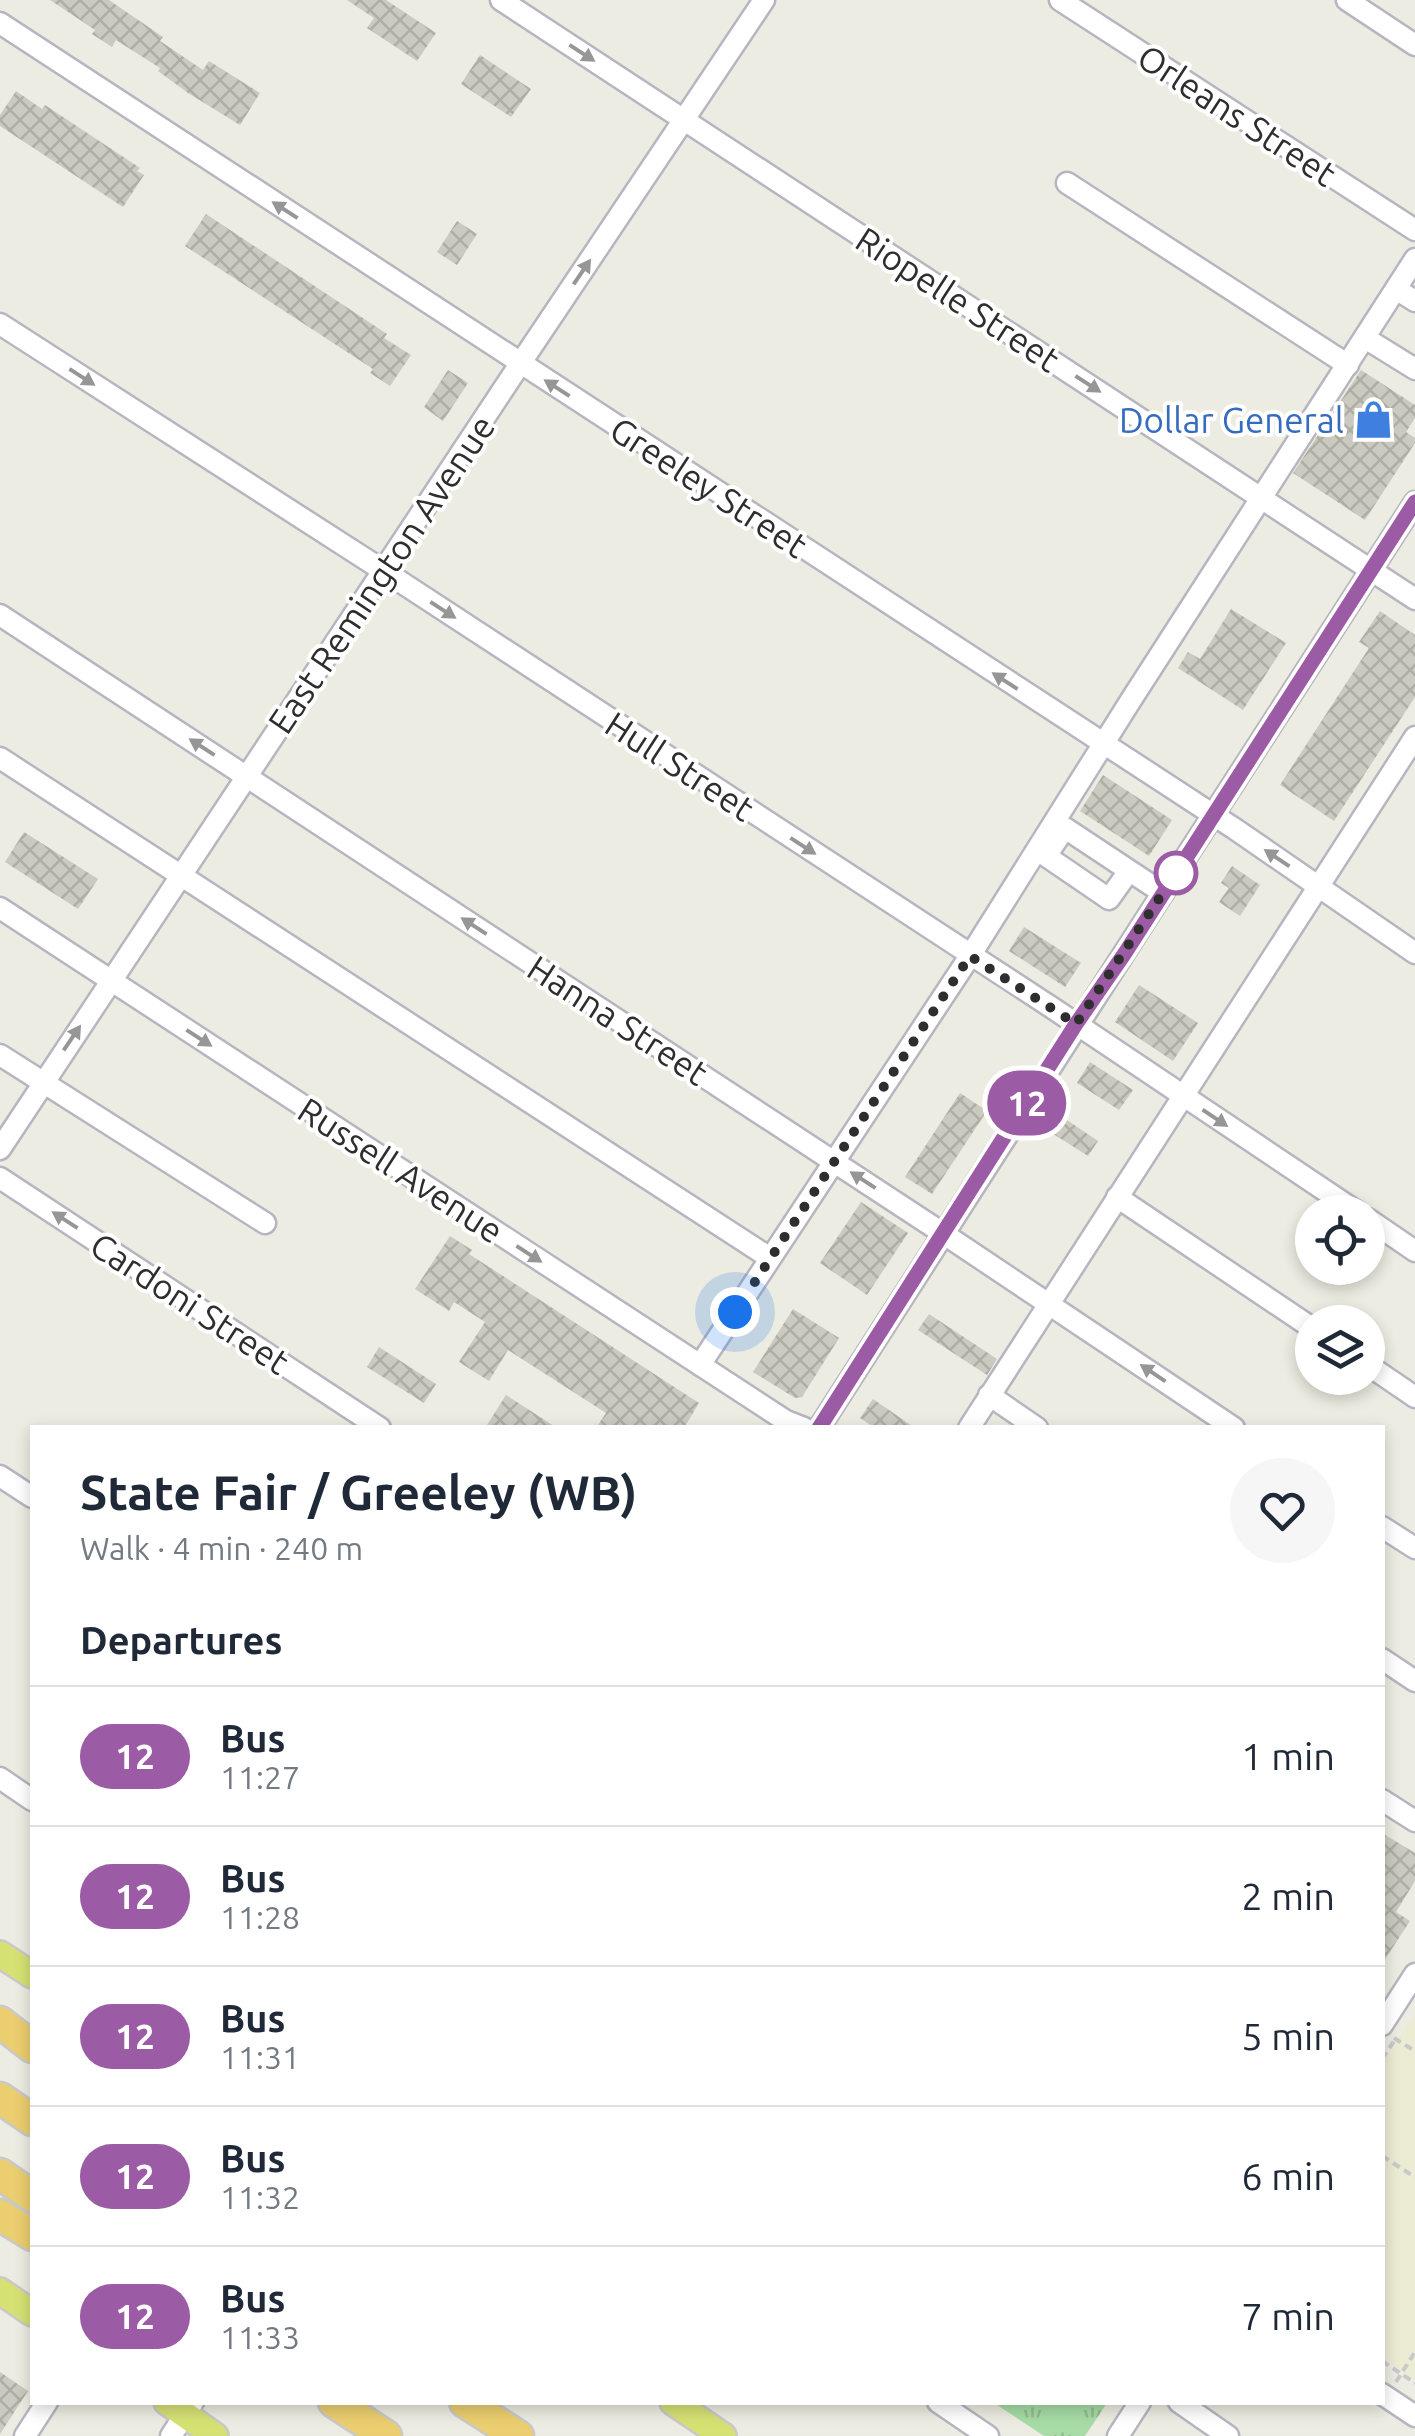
<!DOCTYPE html>
<meta charset="utf-8">
<style>
:root{--surface:#fff;--page:#f6f6f7;--text:#1f2937;--muted:#747a83;--line:#e0e1e3}
body{margin:0;font-family:Ubuntu,sans-serif;background:var(--page);color:var(--text);height:100vh;display:flex;flex-direction:column;font-size:38px;white-space:nowrap}
*{box-sizing:border-box;margin:0}
p{font-size:32px;color:var(--muted)}
.icon{flex:none;width:55px;height:55px;fill:none;stroke:currentColor;stroke-width:2;stroke-linecap:round;stroke-linejoin:round}
.map{position:relative;flex:1;overflow:hidden}
.sheet{position:absolute;left:30px;top:1425px;width:1355px;height:980px;display:flex;flex-direction:column;background:var(--surface);border-radius:0px;box-shadow:0 5px 15px #0003}
.sheet>*{flex:none}
.badge{padding:0 20px;border-radius:32px;font-size:35px;line-height:65px}
.controls{position:absolute;left:1295px;top:1195px;display:grid;gap:20px}
.controls a{display:grid;place-items:center;width:90px;height:90px;border-radius:50%;background:var(--surface);box-shadow:0 5px 15px #0003;font-size:50px}
.you{position:absolute;width:50px;height:50px;margin:-25px;border:8px solid #fff;border-radius:50%;background:#1a73e8;box-shadow:0 0 0 15px #1a73e833}
.map>.badge{position:absolute;translate:-50% -50%;box-shadow:0 0 0 5px #fff}
h2{padding:0 50px;font-size:38px;line-height:90px}
.round{display:grid;place-items:center;flex:none;width:105px;height:105px;border-radius:52px;background:var(--page)}
.overview{display:flex;align-items:center;justify-content:space-between;height:170px;padding:0 50px}
h1{font-size:48px;font-weight:600;line-height:75px}
ul{padding:0;list-style:none}
li{display:flex;align-items:center;gap:30px;height:140px;padding:0 50px;border-top:2px solid var(--line)}
li div{flex:1}
li b{display:block;font-size:38px}
li em{font-style:normal}
li .badge{min-width:110px;font-weight:700;text-align:center}
.map>svg:first-child{display:block}
.education{fill:#ececd4}
.grass{fill:url(#grass-tufts)}
.building{fill:url(#building-cross-hatch)}
.lines{fill:none;stroke-linecap:round;stroke-linejoin:round}
.minor-casing{stroke:#b7b6c0;stroke-width:25}
.major-casing{stroke:#c9c9c9;stroke-width:30}
.highway-casing{stroke:#c9c9c9;stroke-width:35}
.path{stroke:#c9c9c9;stroke-width:4;stroke-dasharray:8 5;stroke-linecap:butt}
.minor{stroke:#fff;stroke-width:20}
.major{stroke:#d6e174;stroke-width:25}
.highway{stroke:#ebce6f;stroke-width:30}
.oneway{fill:#969696}
.line-casing{stroke:#fff;stroke-width:22}
.line{stroke:#9b5ba5;stroke-width:15}
.walk{stroke:#2e2e2e;stroke-width:10;stroke-dasharray:0 18}
.stop-dot{fill:#fff;stroke:#9b5ba5;stroke-width:5}
.labels{text-anchor:middle;dominant-baseline:central;stroke-width:8;stroke-linejoin:round;paint-order:stroke}
.street-label{font-size:35px;fill:#2e2e2e;stroke:#fff}
.shop-label{font-size:35px;fill:#366cbe;stroke:#fff;text-anchor:end}
</style>
<div class="map">
<svg width="1415" height="2436" viewBox="0 0 1415 2436">
<defs>
<pattern id="grass-tufts" width="24" height="20" patternUnits="userSpaceOnUse" patternTransform="scale(2.5)"><rect width="24" height="20" fill="#a7dca6"/><path d="M3 7l-1-3M5 7V3M7 7l1-3M15 17l-1-3M17 17v-4M19 17l1-3" fill="none" stroke="#90bd8f"/></pattern>
<pattern id="building-cross-hatch" width="8" height="8" patternUnits="userSpaceOnUse" patternTransform="scale(2.5)"><rect width="8" height="8" fill="#cacac0"/><path d="M0 0l8 8M0 8l8-8" fill="none" stroke="#aeaea5"/></pattern>
</defs>
<rect width="100%" height="100%" fill="#edece2"/>
<!-- education -->
<polygon class="education" points="1415,2013 1415,2380 1383,2358 1382,2063"/>
<!-- grass -->
<polygon class="grass" points="994,2403 1107,2403 1085,2436 1044,2436"/>
<!-- building -->
<g class="building">
<polygon points="50,0 109,0 163,37 160,41 203,70 209,61 260,93 240,125 188,93 158,71 160,68 116,40 112,47 92,34 95,30"/>
<polygon points="347,0 386,0 436,33 417,61 367,28 374,18"/>
<polygon points="480,55 531,89 511,117 461,84"/>
<polygon points="16,91 42,109 45,105 140,168 137,171 144,175 123,207 0,126 0,115"/>
<polygon points="206,214 387,334 384,338 411,355 390,386 370,373 373,369 185,246"/>
<polygon points="457,221 477,234 457,265 437,252"/>
<polygon points="448,370 468,383 443,421 424,407"/>
<polygon points="1361,370 1415,405 1415,418 1406,432 1415,438 1415,443 1365,520 1293,473"/>
<polygon points="1231,609 1286,643 1243,710 1178,668 1188,652 1200,659"/>
<polygon points="1380,611 1415,635 1415,697 1334,821 1280,785 1369,648 1359,642"/>
<polygon points="1103,775 1172,820 1149,856 1080,811"/>
<polygon points="24,832 98,879 78,909 5,862"/>
<polygon points="1232,866 1260,885 1240,916 1219,902 1229,888 1221,883"/>
<polygon points="1024,927 1081,963 1065,987 1009,951"/>
<polygon points="1139,985 1198,1023 1173,1061 1115,1022"/>
<polygon points="1090,1062 1133,1090 1119,1110 1077,1083"/>
<polygon points="960,1093 987,1111 932,1194 905,1177"/>
<polygon points="1058,1114 1098,1141 1088,1156 1047,1130"/>
<polygon points="861,1202 908,1233 867,1295 820,1263"/>
<polygon points="450,1236 472,1250 469,1254 699,1403 684,1428 596,1428 606,1413 508,1350 489,1381 459,1362 485,1322 454,1302 449,1311 415,1289"/>
<polygon points="793,1309 839,1338 802,1397 795,1398 753,1372"/>
<polygon points="929,1314 997,1359 987,1375 918,1330"/>
<polygon points="379,1347 436,1384 424,1403 367,1367"/>
<polygon points="506,1395 557,1428 485,1428"/>
<polygon points="873,1399 915,1428 875,1428 860,1418"/>
<polygon points="1382,1833 1415,1853 1415,1881 1396,1912 1410,1921 1382,1964"/>
<polygon points="0,2372 28,2391 0,2434"/>
</g>
<g class="lines">
<defs>
<g id="minor">
<polyline points="501,0 1415,599"/>
<polyline points="1060,0 1415,230"/>
<polyline points="1347,0 1415,45"/>
<polyline points="0,23 1235,829 1415,953"/>
<polyline points="1067,183 1348,365"/>
<polyline points="1396,289 1415,301"/>
<polyline points="0,324 384,571 1051,1007 1357,1212"/>
<polyline points="1365,338 1415,369"/>
<polyline points="0,615 944,1234 1234,1428"/>
<polyline points="0,758 770,1258"/>
<polyline points="1129,871 1109,899 1046,856 1065,828 1163,893"/>
<polyline points="0,908 786,1421 804,1428"/>
<polyline points="0,1055 265,1223"/>
<polyline points="0,1149 520,364 764,0"/>
<polyline points="0,1178 380,1428"/>
<polyline points="1117,1197 1312,1328"/>
<polyline points="1368,1219 1415,1251"/>
<polyline points="700,1365 970,956 1131,700 1415,259"/>
<polyline points="1368,1365 1415,1397"/>
<polyline points="989,1395 1037,1428"/>
<path d="M819,1428C1017,1118 1216,811 1415,502"/>
<polyline points="969,1428 1415,737"/>
<polyline points="0,1476 32,1497"/>
<polyline points="1382,1527 1415,1548"/>
<polyline points="1382,1659 1415,1681"/>
<polyline points="0,1778 32,1800"/>
<polyline points="1382,1800 1415,1821"/>
<polyline points="1382,2025 1415,1974"/>
<polyline points="1382,2394 1415,2416"/>
<polyline points="938,2402 988,2436"/>
<polyline points="1179,2402 1228,2436"/>
<polyline points="25,2436 47,2402"/>
<polyline points="171,2436 193,2402"/>
<polyline points="1118,2436 1140,2402"/>
</g>
<g id="major">
<polyline points="0,1954 32,1975"/>
<polyline points="0,2291 32,2313"/>
<polyline points="167,2402 215,2436"/>
<polyline points="673,2402 723,2436"/>
</g>
<g id="highway">
<polyline points="0,2022 32,2047"/>
<polyline points="0,2098 32,2120"/>
<polyline points="0,2174 32,2196"/>
<polyline points="0,2215 32,2235"/>
<polyline points="334,2402 386,2436"/>
<polyline points="465,2402 518,2436"/>
</g>
</defs>
<!-- minor casing -->
<use href="#minor" class="minor-casing"/>
<!-- major casing -->
<use href="#major" class="major-casing"/>
<!-- highway casing -->
<use href="#highway" class="highway-casing"/>
<!-- path -->
<g class="path">
<polyline points="1394,2038 1415,2051"/>
<polyline points="1382,2059 1394,2041"/>
<polyline points="1382,2156 1415,2177"/>
<polyline points="1382,2361 1415,2383"/>
<polyline points="1396,2382 1415,2352"/>
</g>
<!-- minor -->
<use href="#minor" class="minor"/>
<!-- major -->
<use href="#major" class="major"/>
<!-- highway -->
<use href="#highway" class="highway"/>
</g>
<!-- one-way arrows -->
<defs><path id="oneway-solid" d="M-6-.8H1V-3.2L6.5 0L1 3.2V.8H-6Z" transform="scale(2.5)"/></defs>
<g class="oneway">
<use href="#oneway-solid" transform="translate(582 53) rotate(33)"/>
<use href="#oneway-solid" transform="translate(285 210) rotate(-147)"/>
<use href="#oneway-solid" transform="translate(582 272) rotate(-56)"/>
<use href="#oneway-solid" transform="translate(82 377) rotate(33)"/>
<use href="#oneway-solid" transform="translate(1088 384) rotate(33)"/>
<use href="#oneway-solid" transform="translate(557 388) rotate(-147)"/>
<use href="#oneway-solid" transform="translate(443 610) rotate(33)"/>
<use href="#oneway-solid" transform="translate(1005 681) rotate(-147)"/>
<use href="#oneway-solid" transform="translate(202 747) rotate(-147)"/>
<use href="#oneway-solid" transform="translate(803 846) rotate(33)"/>
<use href="#oneway-solid" transform="translate(1277 858) rotate(-146)"/>
<use href="#oneway-solid" transform="translate(474 926) rotate(-147)"/>
<use href="#oneway-solid" transform="translate(72 1038) rotate(-56)"/>
<use href="#oneway-solid" transform="translate(199 1038) rotate(33)"/>
<use href="#oneway-solid" transform="translate(1215 1118) rotate(34)"/>
<use href="#oneway-solid" transform="translate(863 1180) rotate(-147)"/>
<use href="#oneway-solid" transform="translate(65 1220) rotate(-147)"/>
<use href="#oneway-solid" transform="translate(529 1254) rotate(33)"/>
<use href="#oneway-solid" transform="translate(1153 1373) rotate(-146)"/>
</g>
<g class="lines">
<defs>
<polyline id="line" points="819,1428 1076,1024 1125,953 1415,502"/>
</defs>
<!-- line casing -->
<use href="#line" class="line-casing"/>
<!-- line -->
<use href="#line" class="line"/>
<!-- walk -->
<polyline class="walk" points="735,1312 970,956 1076,1024 1176,873"/>
</g>
<!-- icons -->
<defs>
<symbol id="shop-bare" viewBox="-9 -9 18 18"><path d="M-5-2.5h2.3a2.7 3.5 0 0 1 5.4 0H5L5.5 6h-11ZM-1.5-2.5h3a1.5 2.3 0 0 0-3 0Z" fill="#3f7fe0" stroke="#fff" stroke-width="2.5" paint-order="stroke"/></symbol>
</defs>
<g fill-rule="evenodd">
<use href="#shop-bare" x="1346" y="392" width="55" height="55"/>
</g>
<!-- markers -->
<circle class="stop-dot" cx="1176" cy="873" r="20"/>
<g class="labels">
<!-- street labels -->
<g class="street-label">
<text transform="translate(1237 115) rotate(33)">Orleans Street</text>
<text transform="translate(958 299) rotate(33)">Riopelle Street</text>
<text transform="translate(709 487) rotate(33)">Greeley Street</text>
<text transform="translate(381 574) rotate(-56)">East Remington Avenue</text>
<text transform="translate(680 766) rotate(33)">Hull Street</text>
<text transform="translate(618 1020) rotate(33)">Hanna Street</text>
<text transform="translate(401 1170) rotate(33)">Russell Avenue</text>
<text transform="translate(190 1303) rotate(33)">Cardoni Street</text>
</g>
<!-- shop labels -->
<g class="shop-label">
<text x="1344" y="420">Dollar General</text>
</g>
</g>
</svg>
<div class="controls">
<a><svg class="icon" aria-label="locate" viewBox="0 0 24 24"><circle cx="12" cy="12" r="6"/><path d="M12 2v4M12 18v4M2 12h4M18 12h4"/></svg></a>
<a><svg class="icon" aria-label="layers" viewBox="0 0 24 24"><path d="M12 4l9 5-9 5-9-5zM3 14l9 5 9-5"/></svg></a>
</div>
<div class="you" style="left:735px;top:1312px"></div>
<b class="badge" style="left:1027px;top:1103px;background:#9b5ba5;color:#fff">12</b>
<section class="sheet">
<div class="overview"><div><h1>State Fair / Greeley (WB)</h1><p>Walk · 4 min · 240 m</p></div><a class="round"><svg class="icon" aria-label="heart" viewBox="0 0 24 24"><path d="M12 20l-8-8c-3-5 5-10 8-4 3-6 11-1 8 4z"/></svg></a></div>
<h2>Departures</h2>
<ul>
<li><span class="badge" style="background:#9b5ba5;color:#fff">12</span><div><b>Bus</b><p>11:27</p></div><em>1 min</em></li>
<li><span class="badge" style="background:#9b5ba5;color:#fff">12</span><div><b>Bus</b><p>11:28</p></div><em>2 min</em></li>
<li><span class="badge" style="background:#9b5ba5;color:#fff">12</span><div><b>Bus</b><p>11:31</p></div><em>5 min</em></li>
<li><span class="badge" style="background:#9b5ba5;color:#fff">12</span><div><b>Bus</b><p>11:32</p></div><em>6 min</em></li>
<li><span class="badge" style="background:#9b5ba5;color:#fff">12</span><div><b>Bus</b><p>11:33</p></div><em>7 min</em></li>
</ul>
</section>
</div>
